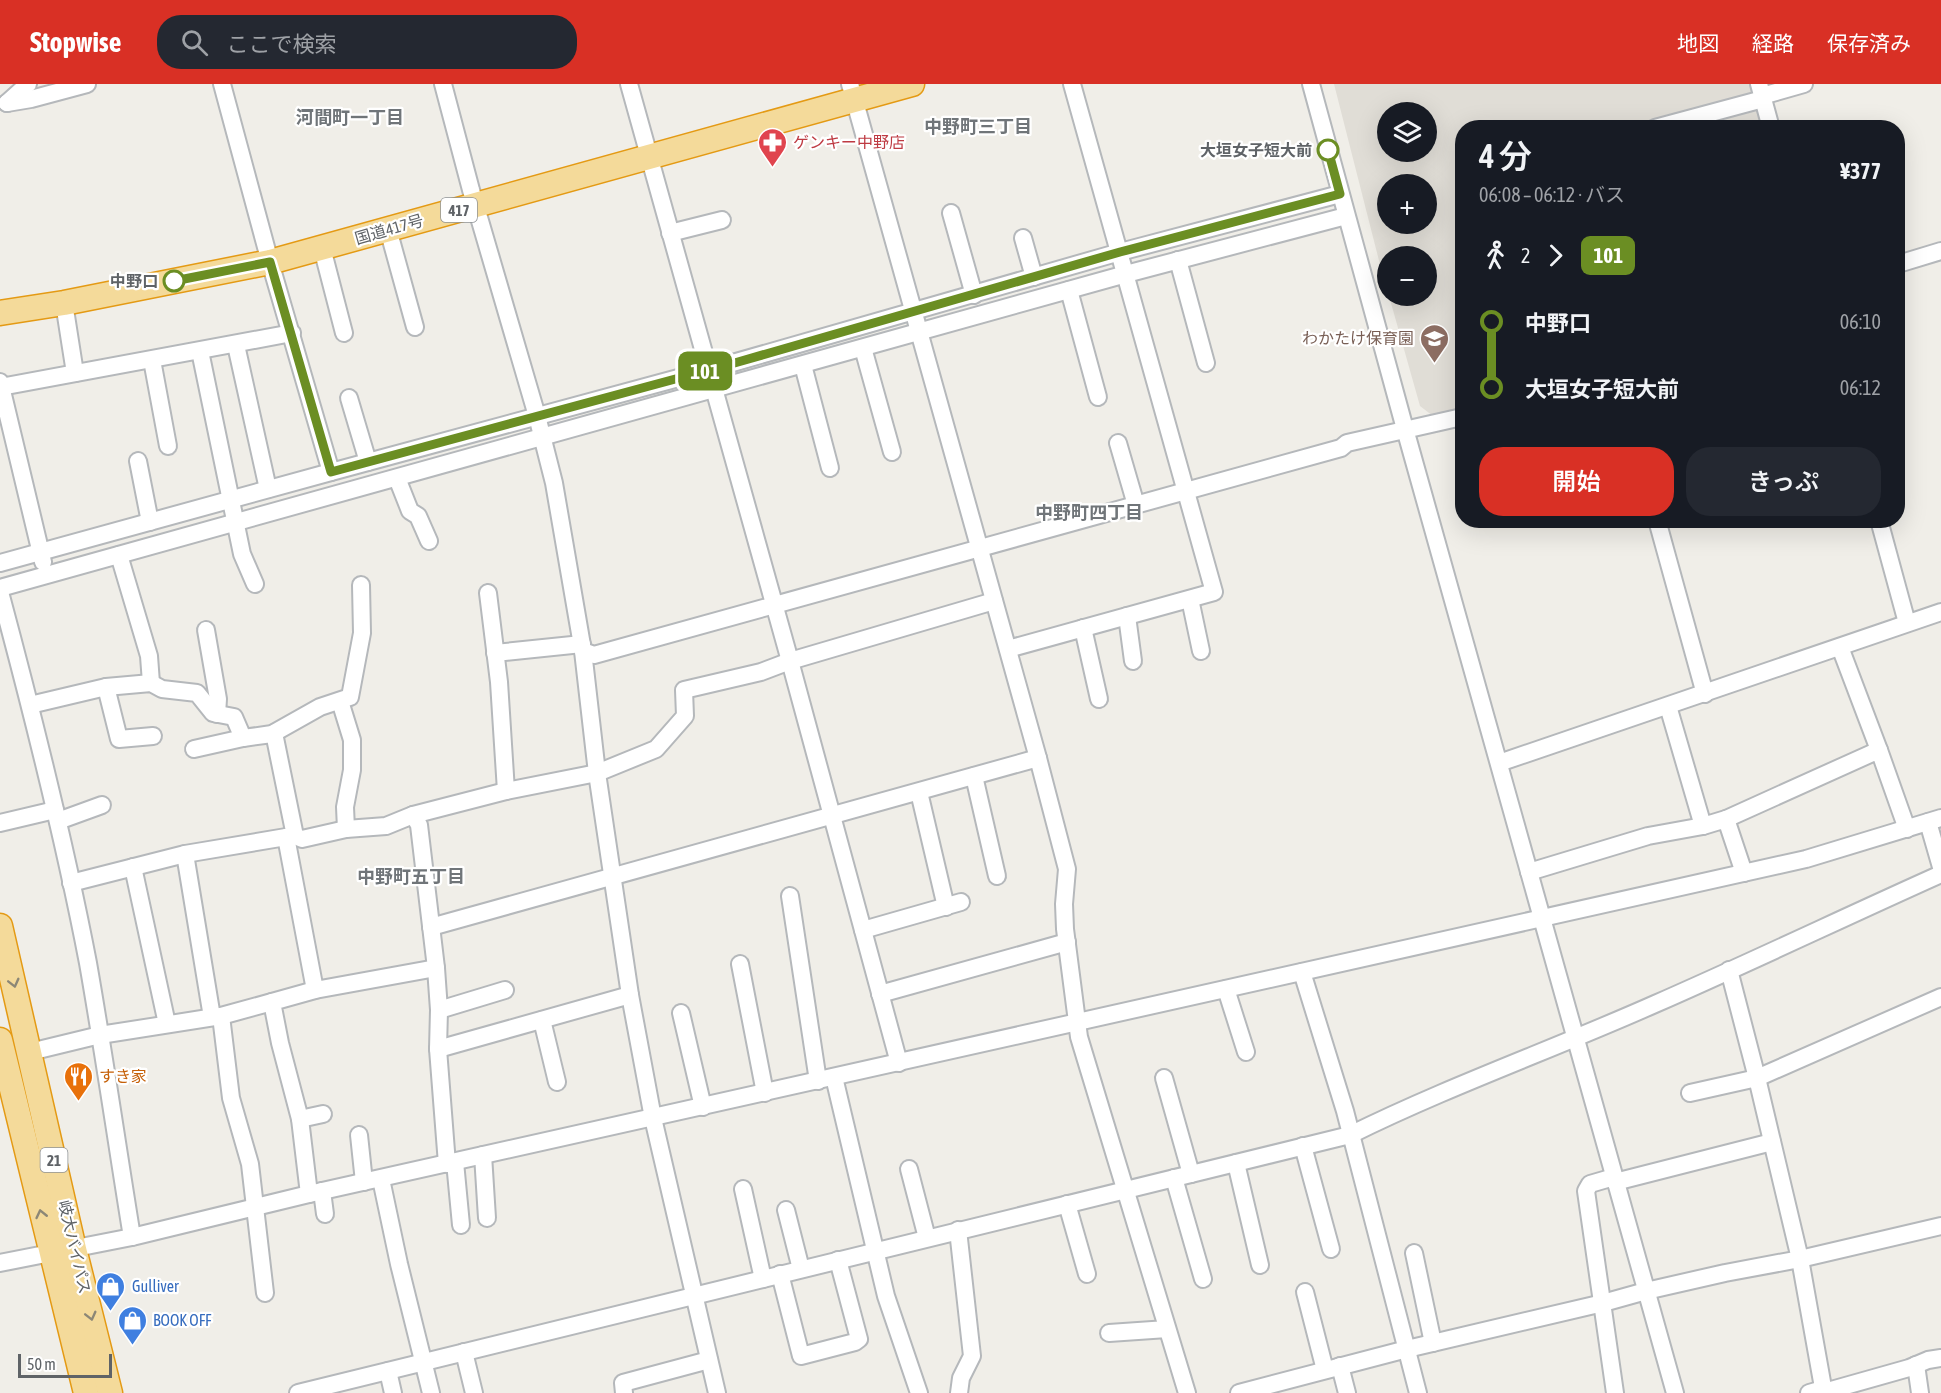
<!DOCTYPE html>
<html lang="ja">
<meta charset="utf-8">
<style>
:root{--surface:#171b24;--page:#242831;--text:#f1f3f6;--muted:#9ea1a6;--accent:#d93025}
body{margin:0;font-family:"Asap Condensed","Noto Sans JP",sans-serif;background:var(--page);color:var(--text);height:100vh;display:flex;flex-direction:column;font-size:22px;white-space:nowrap}
*{box-sizing:border-box;margin:0}
p{font-size:20px;color:var(--muted)}
.icon{flex:none;width:33px;height:33px;fill:none;stroke:currentColor;stroke-width:2;stroke-linecap:round;stroke-linejoin:round}
.map{position:relative;flex:1;overflow:hidden}
.sheet{position:absolute;left:1455px;top:36px;width:450px;height:408px;display:flex;flex-direction:column;background:var(--surface);border-radius:24px;box-shadow:0 6px 24px #0002}
.sheet>*{flex:none}
.badge{padding:0 12px;border-radius:9px;font-size:21px;line-height:39px}
.buttons{position:absolute;left:1377px;top:18px;display:grid;gap:12px}
.buttons a{display:grid;place-items:center;width:60px;height:60px;border-radius:50%;background:var(--surface);box-shadow:0 6px 24px #0002;font-size:30px}
.scale{position:absolute;left:18px;bottom:15px;width:94px;box-sizing:border-box;padding-left:6px;border:3px solid #5f6367;border-top:0;font-size:16px;line-height:21px;white-space:nowrap;color:#5f6367;-webkit-text-stroke:4px #fff;paint-order:stroke}
.map>.badge{position:absolute;translate:-50% -50%;box-shadow:0 0 0 3px #fff}
.legs{display:flex;align-items:center;gap:9px;height:66px;padding:0 24px;font-size:20px}
.legs p{margin-inline-start:auto}
.overview{display:flex;align-items:center;justify-content:space-between;height:102px;padding:0 24px}
h1{font-size:33px;font-weight:600;line-height:45px}
.cta{display:flex;gap:12px;margin-top:auto;padding:12px 24px}
.cta a{flex:1;height:69px;border-radius:24px;background:var(--accent);color:#fff;font-size:24px;font-weight:600;line-height:69px;text-align:center}
.cta a+a{background:var(--page);color:var(--text)}
ul{padding:0 24px;list-style:none}
li{display:flex;align-items:center;gap:21px;height:66px;font-size:22px}
li i{display:grid;place-items:center;width:9px;height:100%;margin:0 8px;background:currentColor}
li i::after{content:'';width:15px;height:15px;margin:-8px;border:4px solid;border-radius:50%;background:var(--surface)}
li p{margin-inline-start:auto}
li:first-child i{background:linear-gradient(#0000 50%,currentColor 0)}
li:last-child i{background:linear-gradient(currentColor 50%,#0000 0)}
header{display:flex;align-items:center;gap:36px;box-sizing:border-box;height:84px;padding:0 30px;background:var(--accent);color:#fff}
header strong{font-size:28px}
nav{display:flex;gap:33px;margin-inline-start:auto;font-size:21px}
.search{width:420px;height:54px;background:var(--page);display:flex;align-items:center;gap:15px;box-sizing:border-box;padding:0 21px;border-radius:24px;color:var(--muted);font-size:22px}
.map>svg:first-child{display:block}
.education{fill:#e0ddd6;fill-rule:evenodd}
.lines{fill:none;stroke-linecap:round;stroke-linejoin:round}
.minor-casing{stroke:#b5b8bb;stroke-width:20}
.highway-casing{stroke:#e49a14;stroke-width:27}
.minor{stroke:#fff;stroke-width:16}
.highway{stroke:#f4da9a;stroke-width:24}
.oneway{stroke:#8c8776}
.line-1-casing{stroke:#fff;stroke-width:14}
.line-1{stroke:#6b8e23;stroke-width:9}
.stop-1-dot{fill:#fff;stroke:#6b8e23;stroke-width:3}
.labels{text-anchor:middle;dominant-baseline:central;stroke-width:4.5;stroke-linejoin:round;paint-order:stroke}
.shield{fill:#fff;stroke:#8f9295;stroke-width:1.5}
.shield-label{font-size:15px;font-weight:bold;fill:#5f6367}
.health-label{font-size:16px;fill:#be3a42;stroke:#fff;text-anchor:start}
.stop-label{font-size:16px;font-weight:bold;fill:#5f6367;stroke:#fff;text-anchor:end}
.street-label{font-size:16px;fill:#5f6367;stroke:#fff}
.education-label{font-size:16px;fill:#785e54;stroke:#fff;text-anchor:end}
.food-label{font-size:16px;fill:#c56008;stroke:#fff;text-anchor:start}
.shop-label{font-size:16px;fill:#366cbe;stroke:#fff;text-anchor:start}
.neighbourhood-label{font-size:18px;font-weight:bold;fill:#707579;stroke:#fff}
</style>
<header>
<strong>Stopwise</strong>
<div class="search"><svg class="icon" aria-label="search" viewBox="0 0 24 24"><circle cx="10" cy="10" r="6"/><path d="M15 15l6 6"/></svg>ここで検索</div>
<nav><a>地図</a><a>経路</a><a>保存済み</a></nav>
</header>
<div class="map">
<svg width="1941" height="1309" viewBox="0 0 1941 1309">
<rect width="100%" height="100%" fill="#f0eee8"/>
<!-- education -->
<path class="education" d="M1334,0H1754L1766,43L1462,44V325L1433,332L1420,322L1389,212H1426V172H1388L1387,208ZM1388,28H1426V68H1388ZM1388,100H1426V140H1388Z"/>
<g class="lines">
<defs>
<g id="minor">
<polyline points="443,0 471,106 537,332 554,399 583,567 597,689 630,911 653,1034 717,1309"/>
<polyline points="629,0 790,577 899,979"/>
<polyline points="850,0 1038,674 1067,785 1064,820 1065,845 1079,953 1187,1309"/>
<polyline points="1311,0 1405,345 1675,1309"/>
<polyline points="1759,0 1771,44"/>
<polyline points="1762,12 1804,0"/>
<polyline points="7,19 31,15 87,0"/>
<polyline points="7,19 28,0"/>
<polyline points="1655,44 1763,15"/>
<polyline points="951,129 974,211"/>
<polyline points="388,145 415,243"/>
<polyline points="670,149 722,136"/>
<polyline points="1023,154 1034,193"/>
<polyline points="322,164 344,249"/>
<polyline points="1178,176 1206,279"/>
<polyline points="1898,180 1941,167"/>
<polyline points="1069,206 1098,313"/>
<polyline points="64,219 75,289"/>
<polyline points="236,261 268,405"/>
<polyline points="863,264 892,368"/>
<polyline points="200,267 242,470 255,500"/>
<polyline points="152,276 168,362"/>
<polyline points="803,281 830,384"/>
<polyline points="0,298 43,478"/>
<polyline points="1,303 292,249"/>
<polyline points="349,314 368,378"/>
<polyline points="1118,359 1136,421"/>
<polyline points="138,377 150,438"/>
<polyline points="331,388 708,286 1120,168 1340,110"/>
<polyline points="397,394 410,427 418,432 429,457"/>
<polyline points="1657,436 1705,610"/>
<polyline points="1879,436 1907,539"/>
<polyline points="119,471 149,572 151,599"/>
<polyline points="0,479 331,388 270,178 222,0"/>
<polyline points="0,504 1126,190 1346,132"/>
<path d="M0,508C33,631 64,754 88,879C104,970 117,1061 132,1153"/>
<polyline points="488,509 499,598 506,707"/>
<polyline points="1190,515 1201,567"/>
<polyline points="1127,532 1133,577"/>
<polyline points="1083,544 1099,615"/>
<polyline points="206,546 218,615 217,630"/>
<polyline points="1840,563 1879,666"/>
<polyline points="1008,565 1214,508 1072,0"/>
<polyline points="583,567 594,571 1341,364 1347,359 1462,333"/>
<polyline points="495,569 582,560"/>
<polyline points="106,603 119,655 153,652"/>
<polyline points="340,617 352,656 352,686 345,723 346,745"/>
<polyline points="30,621 106,603 151,599 162,605 197,609 213,629 234,633 243,654 272,650 320,623 350,613 362,549 361,501"/>
<polyline points="1668,622 1703,742"/>
<polyline points="274,649 295,752"/>
<polyline points="194,665 243,654"/>
<polyline points="1499,679 1941,528"/>
<polyline points="974,692 997,792"/>
<polyline points="919,708 946,823"/>
<polyline points="413,731 419,741 436,884 439,926 438,965 447,1080"/>
<polyline points="1726,735 1879,666 1907,745"/>
<polyline points="58,737 102,721"/>
<polyline points="1928,738 1941,783"/>
<polyline points="0,739 55,726"/>
<polyline points="286,753 315,906"/>
<polyline points="185,770 212,933"/>
<polyline points="133,783 167,940"/>
<polyline points="1529,788 1648,752 1703,742 1726,735 1744,789"/>
<polyline points="71,799 185,770 286,753 295,752 302,755 346,745 386,742 413,731 506,707 597,689 656,665 685,632 684,606 761,588 790,577 994,517"/>
<polyline points="790,812 818,997"/>
<polyline points="431,843 1038,674"/>
<polyline points="863,846 961,818"/>
<polyline points="740,880 765,1009"/>
<polyline points="1729,886 1757,994 1800,1175 1824,1309"/>
<polyline points="1302,888 1345,1027 1418,1309"/>
<polyline points="1226,905 1246,968"/>
<polyline points="880,910 1067,858"/>
<polyline points="439,926 505,906"/>
<polyline points="681,929 703,1023"/>
<polyline points="221,932 231,1014 250,1080 265,1209"/>
<polyline points="542,936 557,998"/>
<polyline points="438,965 630,911"/>
<polyline points="30,968 100,951 221,932 272,918"/>
<polyline points="834,993 886,1212 919,1309"/>
<polyline points="1164,994 1191,1090"/>
<polyline points="1690,1009 1757,994 1941,913"/>
<polyline points="300,1035 323,1030"/>
<polyline points="359,1051 364,1098"/>
<polyline points="1303,1062 1331,1165"/>
<polyline points="483,1071 487,1134"/>
<polyline points="455,1078 461,1141"/>
<polyline points="1236,1079 1260,1181"/>
<polyline points="909,1085 927,1154"/>
<polyline points="1614,1093 1590,1100 1586,1107 1615,1309"/>
<polyline points="1174,1094 1203,1195"/>
<polyline points="381,1095 399,1180 431,1309"/>
<polyline points="1615,1098 1772,1058"/>
<polyline points="743,1105 763,1195"/>
<polyline points="322,1107 325,1130"/>
<polyline points="309,1110 300,1035 280,959 272,918 315,906 436,884"/>
<polyline points="1067,1120 1087,1190"/>
<polyline points="786,1126 801,1185"/>
<polyline points="958,1146 972,1272 961,1294 959,1309"/>
<polyline points="1414,1169 1433,1259"/>
<polyline points="0,1179 132,1153 309,1110 1806,775 1941,734"/>
<polyline points="780,1190 801,1272 855,1258 859,1255 838,1176"/>
<polyline points="1305,1208 1325,1286"/>
<polyline points="1109,1249 1167,1245"/>
<polyline points="464,1268 474,1309"/>
<polyline points="1916,1281 1920,1309"/>
<polyline points="1340,1282 1347,1309"/>
<polyline points="388,1287 393,1309"/>
<polyline points="1824,1308 1909,1284 1928,1276 1941,1274"/>
<path d="M298,1309L1350,1051C1449,1002 1554,965 1655,920C1751,878 1845,833 1941,790"/>
<polyline points="624,1309 623,1299 709,1276"/>
<polyline points="1239,1309 1407,1265 1603,1219 1646,1207 1725,1189 1800,1175 1941,1142"/>
<polyline points="1809,1309 1823,1305"/>
</g>
<g id="highway">
<polyline points="0,229 64,219 270,178 912,0"/>
<polyline points="0,842 74,1165 110,1309"/>
<polyline points="0,956 86,1309"/>
</g>
</defs>
<!-- minor casing -->
<use href="#minor" class="minor-casing"/>
<!-- highway casing -->
<use href="#highway" class="highway-casing"/>
<!-- minor -->
<use href="#minor" class="minor"/>
<!-- highway -->
<use href="#highway" class="highway"/>
</g>
<!-- one-way arrows -->
<defs><path id="oneway-chevron" d="M-2-3.5L2.5 0L-2 3.5" fill="none" stroke-width="1.6" stroke-linecap="round" stroke-linejoin="round" transform="scale(1.5)"/></defs>
<g class="oneway">
<use href="#oneway-chevron" transform="translate(14 899) rotate(76)"/>
<use href="#oneway-chevron" transform="translate(41 1130) rotate(-103)"/>
<use href="#oneway-chevron" transform="translate(91 1232) rotate(76)"/>
</g>
<g class="lines">
<defs>
<polyline id="line-1" points="174,197 270,178 331,388 731,280 1120,168 1340,110 1328,66"/>
</defs>
<!-- line-1 casing -->
<use href="#line-1" class="line-1-casing"/>
<!-- line-1 -->
<use href="#line-1" class="line-1"/>
</g>
<!-- icons -->
<defs>
<symbol id="pharmacy-pin" viewBox="-11 -11 22 30"><path d="M0 17L-7.5 6A9.5 9.5 0 1 1 7.5 6Z" fill="#e0444e" stroke="#fff"/><path d="M-2-6h4v4h4v4h-4v4h-4v-4h-4v-4h4Z" fill="#fff"/></symbol>
<symbol id="school-pin" viewBox="-11 -11 22 30"><path d="M0 17L-7.5 6A9.5 9.5 0 1 1 7.5 6Z" fill="#8d6e63" stroke="#fff"/><path d="M0-5L7-2L0 1L-7-2ZM-4 1L0 2.5L4 1V4Q0 6-4 4Z" fill="#fff"/></symbol>
<symbol id="restaurant-pin" viewBox="-11 -11 22 30"><path d="M0 17L-7.5 6A9.5 9.5 0 1 1 7.5 6Z" fill="#e8710a" stroke="#fff"/><path d="M-5-6h1v4h1v-4h1v4h1v-4h1v5L-1.5 .5V6h-2V.5L-5-1ZM5-6V6H3V1.5H1.5Q1.5-4 5-6Z" fill="#fff"/></symbol>
<symbol id="shop-pin" viewBox="-11 -11 22 30"><path d="M0 17L-7.5 6A9.5 9.5 0 1 1 7.5 6Z" fill="#3f7fe0" stroke="#fff"/><path d="M-5-2.5h2.3a2.7 3.5 0 0 1 5.4 0H5L5.5 6h-11ZM-1.5-2.5h3a1.5 2.3 0 0 0-3 0Z" fill="#fff"/></symbol>
</defs>
<g fill-rule="evenodd">
<use href="#pharmacy-pin" x="756" y="42" width="33" height="45"/>
<use href="#school-pin" x="1418" y="238" width="33" height="45"/>
<use href="#restaurant-pin" x="62" y="976" width="33" height="45"/>
<use href="#shop-pin" x="94" y="1186" width="33" height="45"/>
<use href="#shop-pin" x="116" y="1220" width="33" height="45"/>
</g>
<!-- markers -->
<g class="stop-1-dot">
<circle cx="1328" cy="66" r="10"/>
<circle cx="174" cy="197" r="10"/>
</g>
<g class="labels">
<!-- shield labels -->
<g class="shield">
<rect x="441" y="114" width="36" height="24" rx="4.5"/>
<rect x="40.5" y="1064" width="27" height="24" rx="4.5"/>
</g>
<g class="shield-label">
<text x="459" y="126">417</text>
<text x="54" y="1076">21</text>
</g>
<!-- health labels -->
<g class="health-label">
<text x="793" y="58">ゲンキー中野店</text>
</g>
<!-- stop labels -->
<g class="stop-label">
<text x="1312" y="66">大垣女子短大前</text>
<text x="158" y="197">中野口</text>
</g>
<!-- street labels -->
<g class="street-label">
<text transform="translate(389 145) rotate(-16)">国道417号</text>
<text transform="translate(75 1163) rotate(77)">岐大バイパス</text>
</g>
<!-- education labels -->
<g class="education-label">
<text x="1414" y="254">わかたけ保育園</text>
</g>
<!-- food labels -->
<g class="food-label">
<text x="99" y="992">すき家</text>
</g>
<!-- shop labels -->
<g class="shop-label">
<text x="132" y="1202">Gulliver</text>
<text x="153" y="1236">BOOK OFF</text>
</g>
<!-- neighbourhood labels -->
<g class="neighbourhood-label">
<text x="350" y="33">河間町一丁目</text>
<text x="978" y="42">中野町三丁目</text>
<text x="1089" y="428">中野町四丁目</text>
<text x="411" y="792">中野町五丁目</text>
</g>
</g>
</svg>
<div class="buttons">
<a><svg class="icon" aria-label="layers" viewBox="0 0 24 24"><path d="M12 4l9 5-9 5-9-5zM3 14l9 5 9-5"/></svg></a>
<a>+</a>
<a>−</a>
</div>
<div class="scale">50 m</div>
<b class="badge" style="left:705px;top:287px;background:#6b8e23;color:#fff">101</b>
<section class="sheet">
<div class="overview"><div><h1>4 分</h1><p>06:08 – 06:12 · バス</p></div><b>¥377</b></div>
<div class="legs"><svg class="icon" aria-label="walk" viewBox="0 0 24 24"><circle cx="13" cy="4" r="2"/><path d="M13 8l-2 6 4 7M11 14l-3 7M7 12l3-4h3l4 4"/></svg>2<svg class="icon" aria-label="forward" viewBox="0 0 24 24"><path d="M9 5l7 7-7 7"/></svg><b class="badge" style="background:#6b8e23;color:#fff">101</b></div>
<ul>
<li><i style="color:#6b8e23"></i><b>中野口</b><p>06:10</p></li>
<li><i style="color:#6b8e23"></i><b>大垣女子短大前</b><p>06:12</p></li>
</ul>
<div class="cta"><a>開始</a><a>きっぷ</a></div>
</section>
</div>
